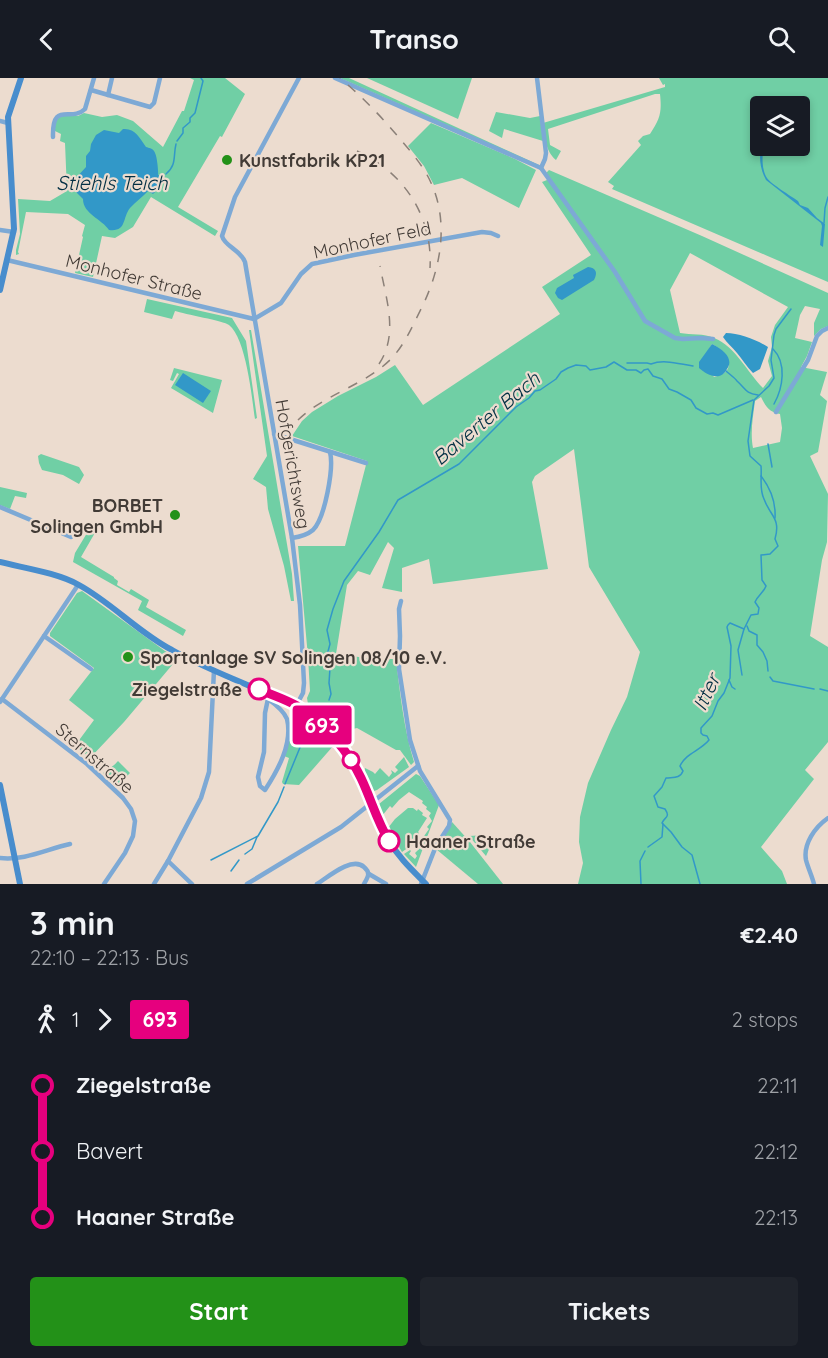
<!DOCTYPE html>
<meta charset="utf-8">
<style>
:root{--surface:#171b24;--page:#20242c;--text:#f1f3f6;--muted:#9ea1a6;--accent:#239118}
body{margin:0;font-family:Quicksand,sans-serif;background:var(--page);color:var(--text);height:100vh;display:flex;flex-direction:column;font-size:22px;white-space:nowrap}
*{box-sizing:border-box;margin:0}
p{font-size:20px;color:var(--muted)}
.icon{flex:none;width:33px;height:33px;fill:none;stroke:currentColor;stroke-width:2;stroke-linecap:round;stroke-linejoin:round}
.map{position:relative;height:806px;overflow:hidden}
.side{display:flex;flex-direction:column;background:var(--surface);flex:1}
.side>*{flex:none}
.badge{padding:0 12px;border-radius:4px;font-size:21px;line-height:39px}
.fabs{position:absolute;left:750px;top:18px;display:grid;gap:12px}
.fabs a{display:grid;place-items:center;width:60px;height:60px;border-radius:6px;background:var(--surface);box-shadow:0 3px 9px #0003;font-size:30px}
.map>.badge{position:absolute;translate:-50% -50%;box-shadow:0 0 0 3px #fff}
.legs{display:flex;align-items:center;gap:9px;height:66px;padding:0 30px;font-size:20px}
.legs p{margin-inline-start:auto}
.headline{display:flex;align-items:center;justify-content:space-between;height:102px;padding:0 30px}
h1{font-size:33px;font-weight:700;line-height:45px}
.cta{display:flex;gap:12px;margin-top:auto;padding:12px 30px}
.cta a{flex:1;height:69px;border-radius:6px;background:var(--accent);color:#fff;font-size:24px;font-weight:700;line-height:69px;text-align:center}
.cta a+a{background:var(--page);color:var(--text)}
ul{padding:0 30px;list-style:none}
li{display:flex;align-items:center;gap:21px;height:66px;font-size:22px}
li i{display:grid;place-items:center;width:9px;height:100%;margin:0 8px;background:currentColor}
li i::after{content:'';width:15px;height:15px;margin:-8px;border:4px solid;border-radius:50%;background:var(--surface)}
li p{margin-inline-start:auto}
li:first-child i{background:linear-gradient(#0000 50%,currentColor 0)}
li:last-child i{background:linear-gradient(currentColor 50%,#0000 0)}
header{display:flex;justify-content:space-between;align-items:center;height:78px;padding:0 30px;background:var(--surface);font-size:27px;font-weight:700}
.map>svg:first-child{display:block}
.green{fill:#70cfa5;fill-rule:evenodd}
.water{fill:#3298c8}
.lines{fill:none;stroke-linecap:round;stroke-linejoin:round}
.stream{stroke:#3298c8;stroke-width:1.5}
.minor{stroke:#7da9d5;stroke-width:4.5}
.secondary{stroke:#488dcd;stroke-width:6}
.rail{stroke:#8b8078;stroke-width:1.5;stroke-dasharray:10 10;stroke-linecap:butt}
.line-1-casing{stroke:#fff;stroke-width:14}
.line-1{stroke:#e6007e;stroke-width:9}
.poi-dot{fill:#239118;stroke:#ecdccf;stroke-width:2}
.stop-1-dot{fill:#fff;stroke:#e6007e;stroke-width:3}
.labels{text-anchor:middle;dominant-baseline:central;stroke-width:4.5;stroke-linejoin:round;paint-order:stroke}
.poi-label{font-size:18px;font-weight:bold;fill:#423b36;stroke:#ecdccf;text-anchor:start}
.street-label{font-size:18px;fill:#423b36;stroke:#ecdccf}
.stop-label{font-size:18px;font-weight:bold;fill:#423b36;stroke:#ecdccf;text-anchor:end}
.water-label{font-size:20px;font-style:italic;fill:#022f43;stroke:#ecdccf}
</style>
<header><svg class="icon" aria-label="back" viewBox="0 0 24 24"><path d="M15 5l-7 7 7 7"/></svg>Transo<svg class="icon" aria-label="search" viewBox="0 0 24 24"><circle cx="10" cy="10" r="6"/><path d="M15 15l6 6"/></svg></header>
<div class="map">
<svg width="828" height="806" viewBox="0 0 828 806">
<rect width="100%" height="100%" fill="#ecdccf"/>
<!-- green -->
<g class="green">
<polygon points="190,0 225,0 245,16 223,57 222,59 220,58 178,129 218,153 215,158 151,119 133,149 115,160 102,158 93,199 75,195 83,159 82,158 85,147 68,136 26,134 18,174 19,176 16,177 16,172 20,156 18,121 50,123 67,113 65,65 60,63 61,56 55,53 55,45 59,39 66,37 78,38 84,35 102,39 117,37 133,43 163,69 182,33 184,33 194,2"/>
<polygon points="340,0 349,0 539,87 537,87"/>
<polygon points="367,0 472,0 458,41"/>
<path d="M659,0H828V204L612,111L614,108L608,104L641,67L638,63L643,58L650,56C660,41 662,35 660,16H655L548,51L550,67L561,73L556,82C545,73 545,58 543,45L665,9V6L663,7ZM760,28H800V68H760Z"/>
<polygon points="496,34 530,40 540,38 543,63 504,51 502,60 489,53"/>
<polygon points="431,45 515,81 536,92 519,130 462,100 434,107 424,88 408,68"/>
<path d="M549,92L702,158L828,215V248L821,251L814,258V245L820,231L805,228L800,237L795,260L812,264L807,278L801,289L827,294L820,317L827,323L818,374L810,378L828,416L827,464L822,482L810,558L828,569V664L805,692L814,701L761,769L782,793L787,806H578L583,785L579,764L580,739L588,705L611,652L627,619L640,574L589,489L574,371L535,398L532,404L548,491L433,506L429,481L402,490V514L382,510L394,470L388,464L370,497L358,493L347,507L336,576L374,581H396C400,616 404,651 414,684L411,687L400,672H396L357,650L348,652L340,643L332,650L311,632L308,626L307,620L310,613L308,579L298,468H345L367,383L292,358L302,343L312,334L338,318L376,299L395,287L423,327L560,236L542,209L591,177L542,104L547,102L546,95ZM690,175L788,229L775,247L771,259L772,269L768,283L772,298L763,310C747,294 736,269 714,260C704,255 691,257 680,255L670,212ZM712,266C728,274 739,294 714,299L703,281ZM761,319C766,329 769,334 780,336L782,350L780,364L753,370C750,354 753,339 755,323Z"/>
<path d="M147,221L232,240L246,263L257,340L255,341C252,320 246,260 229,247C224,243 184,236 175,233L172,241L144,234Z"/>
<polygon points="249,252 251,252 292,496 294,523 291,523 284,488 268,431 266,409 253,401 267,378"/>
<polygon points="174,290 222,302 213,335 171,310 179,296 177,295 173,303 170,302"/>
<polygon points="41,376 79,389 84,397 79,406 63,397 42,392 39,385 38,378"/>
<polygon points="0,409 27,415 26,420 15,418 10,431 0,427"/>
<polygon points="90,450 96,453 81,479 114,499 114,500 118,503 117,507 129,514 131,511 149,522 146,529 186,552 183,558 138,532 142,523 73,484 75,475"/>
<polygon points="82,513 165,573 178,580 124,644 90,680 78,670 74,669 94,642 69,622 94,590 50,558 50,555 77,515"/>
<polygon points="295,634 316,649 334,667 299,707 283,706 282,704 289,680 284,678 289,646"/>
<path d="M404,679L409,689L377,712L374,713C368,708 364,697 365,690L373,694L375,696L380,690L389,699L392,695L391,692L395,695L398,692L395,689Z"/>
<path d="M118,683L130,695L117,708L103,695C109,690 113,689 118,683Z"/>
<polygon points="416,696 420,698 439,727 416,789 404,776 410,772 411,773 409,776 415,781 417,778 415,775 420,770 417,768 429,751 427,749 432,743 429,738 431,735 426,731 427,729 422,725 423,723 409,714 399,722 392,730 390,728 382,738 379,726"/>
<polygon points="408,730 413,730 417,733 418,731 423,735 422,737 427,740 418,754 419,755 412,763 414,765 410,770 409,769 402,774 388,750 395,741"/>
<polygon points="452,744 470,764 503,806 478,806 436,771"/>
<polygon points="487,757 493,763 486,778 469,758"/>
</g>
<!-- water -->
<g class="water">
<path d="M123,51C135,50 139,59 146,69C149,70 152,70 154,73C158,78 159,101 158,108C157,113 156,113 153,116L148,113C143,119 135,124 130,130C122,140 127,154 109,152C102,141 83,136 83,121L75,113V101L86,89V78L90,73L91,66L96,57L104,52L119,55Z"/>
<path d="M761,68H765C761,77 762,92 767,100C771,106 791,118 798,123L800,127L808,130L817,140L825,146L823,169L820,167L822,148L821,145L766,102C760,91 759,80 761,68Z"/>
<path d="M588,189C596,190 598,194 594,202L562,222L558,220L555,215L557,210L574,200L573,197Z"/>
<path d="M726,255C739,255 757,262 768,269L760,291L753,295C747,289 742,281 737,275C732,269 727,265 723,259Z"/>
<path d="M712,266C718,269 728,275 729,282C730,285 729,288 727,291C720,304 707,297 699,290V284Z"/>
<polygon points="183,295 211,313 203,325 175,307"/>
</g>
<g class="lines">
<!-- stream -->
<g class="stream">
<polyline points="177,63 183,55 183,50 190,44 190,40 195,35 203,3 201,0"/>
<path d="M166,96C177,87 173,78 176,66"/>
<polyline points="157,98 161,98"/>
<polyline points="824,145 825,130 828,119"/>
<path d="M773,271C787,285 783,310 774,326"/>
<path d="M627,285H647L651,286C664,281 679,286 693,288"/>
<path d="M725,292C729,296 734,299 737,303C746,311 745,315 758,317"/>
<polyline points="768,366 772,389"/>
<path d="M761,398C771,411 776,424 775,440"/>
<polyline points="747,548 749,553 757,557 757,567 763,574 767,583 768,593"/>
<polyline points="742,597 738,572 744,551"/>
<polyline points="770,599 773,603 814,611"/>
<polyline points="729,602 732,609 735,611"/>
<polyline points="820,611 828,613"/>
<polyline points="329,622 331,616 329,605 330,590 327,577 330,566 327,552 333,531 344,503 379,454 398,422 459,386 516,329 529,320 535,313 540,312 556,301 561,294 568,290 576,287 586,288 590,292 606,289 614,284 627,292 636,292 641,295 644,292 648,291 653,298 662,301 669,311 677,314 691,322 696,330 707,336 713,335 718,337 753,322"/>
<polyline points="285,706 301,667 308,655"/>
<polyline points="648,769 662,759 663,746"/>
<polyline points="245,776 252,771 257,759"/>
<polyline points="211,782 258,758 278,724 284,709"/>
<polyline points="231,793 239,782"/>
<polyline points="641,806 640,783 645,773"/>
<path d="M700,806L692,777L682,769L671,754L662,745C664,739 671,740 665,731L658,729L654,718L662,709L666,700C673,699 680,701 683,693L680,688C686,675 700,673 709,662L707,658L703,657L701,655V650L712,638L718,623L724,615L730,600L731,568L727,549L728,547L730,545L744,551L751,537L758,536L759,530L755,524C758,517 764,514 766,508L762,502L761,477L770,476L778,468L775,461C781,440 770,438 764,421C759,411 762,399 761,388L750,378L748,363L754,322L769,308L774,300L771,282L774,257L776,251L791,231"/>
</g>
<!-- minor -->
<g class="minor">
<polyline points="335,0 541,90 615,194 645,243 675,260 683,261 701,260 713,261"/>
<polyline points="537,0 546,75 545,81 541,90"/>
<polyline points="91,12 150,29 154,25 160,0"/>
<polyline points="108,17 112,0"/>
<polyline points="0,43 8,45"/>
<path d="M53,59C52,22 71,45 85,31L94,0"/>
<polyline points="0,152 14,154"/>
<polyline points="7,182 254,241"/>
<polyline points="254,241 281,225 301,196 312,186 354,177 482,154 491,155 498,158"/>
<polyline points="776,334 808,282 817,258 822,253 828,250"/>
<polyline points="274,356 366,385"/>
<polyline points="0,429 71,459"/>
<path d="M292,460C299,459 307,457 313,452C325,440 334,390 330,374"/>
<polyline points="401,523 399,531 400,558 399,591 410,662 420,693 450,742 449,748 436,768 421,806"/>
<polyline points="44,558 91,591"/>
<polyline points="2,621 87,686 123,720 131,731 135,743 133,758 125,775 104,806"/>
<path d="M268,621C275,626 284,633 287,641C293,665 278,692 265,712L260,708L258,699L264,674L265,635L269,616"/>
<polyline points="0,624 78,507"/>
<path d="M296,628L303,615L304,605L300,527L292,460L245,184C240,171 225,169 222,158L235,119L299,0"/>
<path d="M0,780C24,783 47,771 70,766"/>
<polyline points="168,783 192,806"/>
<polyline points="369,796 386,806"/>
<polyline points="154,806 168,783 201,720 209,694 214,592"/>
<polyline points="247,806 341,749 418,688"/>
<path d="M317,806C328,799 352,778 364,789C371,795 368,799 364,806"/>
<path d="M814,806C812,798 808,790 806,782C803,766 815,749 828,740"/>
</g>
<!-- secondary -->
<g class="secondary">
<polyline points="0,212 14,151 8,39 21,0"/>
<path d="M0,484C24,490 58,495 79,507C112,525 139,555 172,572C200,588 230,599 259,612C289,625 313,635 335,661C362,691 368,728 388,761C398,779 412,792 426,806"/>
<polyline points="0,707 20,806"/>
</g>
<!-- rail -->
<g class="rail">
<path d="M357,73C404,94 433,139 430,190"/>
<path d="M379,286C399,256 386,221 380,188"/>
<path d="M298,342C325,316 363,308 390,282C404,268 412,249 421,231C442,189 451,138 426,95C417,80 406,68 395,55C378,35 360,17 340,0"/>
</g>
</g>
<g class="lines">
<defs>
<path id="line-1" d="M259,611C271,617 285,621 297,628C324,645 347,671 361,700C371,721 377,743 389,763"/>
</defs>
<!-- line-1 casing -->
<use href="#line-1" class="line-1-casing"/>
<!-- line-1 -->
<use href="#line-1" class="line-1"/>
</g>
<!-- markers -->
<g class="poi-dot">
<circle cx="227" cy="82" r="6"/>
<circle cx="175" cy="437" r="6"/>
<circle cx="128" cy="579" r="6"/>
</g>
<g class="stop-1-dot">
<circle cx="259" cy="611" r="10"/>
<circle cx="351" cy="682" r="8"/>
<circle cx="389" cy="763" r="10"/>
</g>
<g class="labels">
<!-- poi labels -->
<g class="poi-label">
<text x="239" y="82">Kunstfabrik KP21</text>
<text x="163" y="427" text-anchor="end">BORBET<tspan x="163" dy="21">Solingen GmbH</tspan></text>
<text x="140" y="579">Sportanlage SV Solingen 08/10 e.V.</text>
</g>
<!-- street labels -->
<g class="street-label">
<text transform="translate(372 162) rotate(-12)">Monhofer Feld</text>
<text transform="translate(134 199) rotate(14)">Monhofer Straße</text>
<text transform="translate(293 386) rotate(80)">Hofgerichtsweg</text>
<text transform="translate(95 680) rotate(41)">Sternstraße</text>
</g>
<!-- stop labels -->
<g class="stop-label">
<text x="242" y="611">Ziegelstraße</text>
<text x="406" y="763" text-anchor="start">Haaner Straße</text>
</g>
<!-- water labels -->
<g class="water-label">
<text x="112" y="104">Stiehls Teich</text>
<text transform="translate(486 340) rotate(-40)">Baverter Bach</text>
<text transform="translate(706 614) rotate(-65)">Itter</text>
</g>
</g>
</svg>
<div class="fabs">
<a><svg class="icon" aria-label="layers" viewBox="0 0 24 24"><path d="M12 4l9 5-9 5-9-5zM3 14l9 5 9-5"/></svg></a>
</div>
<b class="badge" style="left:322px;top:647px;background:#e6007e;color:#fff">693</b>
</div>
<section class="side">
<div class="headline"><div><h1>3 min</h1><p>22:10 – 22:13 · Bus</p></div><b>€2.40</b></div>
<div class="legs"><svg class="icon" aria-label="walk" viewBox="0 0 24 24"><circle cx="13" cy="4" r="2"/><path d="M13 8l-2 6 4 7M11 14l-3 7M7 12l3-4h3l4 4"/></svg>1<svg class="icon" aria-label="forward" viewBox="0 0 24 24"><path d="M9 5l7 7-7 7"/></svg><b class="badge" style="background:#e6007e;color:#fff">693</b><p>2 stops</p></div>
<ul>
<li><i style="color:#e6007e"></i><b>Ziegelstraße</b><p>22:11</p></li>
<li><i style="color:#e6007e"></i><span>Bavert</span><p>22:12</p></li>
<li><i style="color:#e6007e"></i><b>Haaner Straße</b><p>22:13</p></li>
</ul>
<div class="cta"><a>Start</a><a>Tickets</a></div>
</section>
